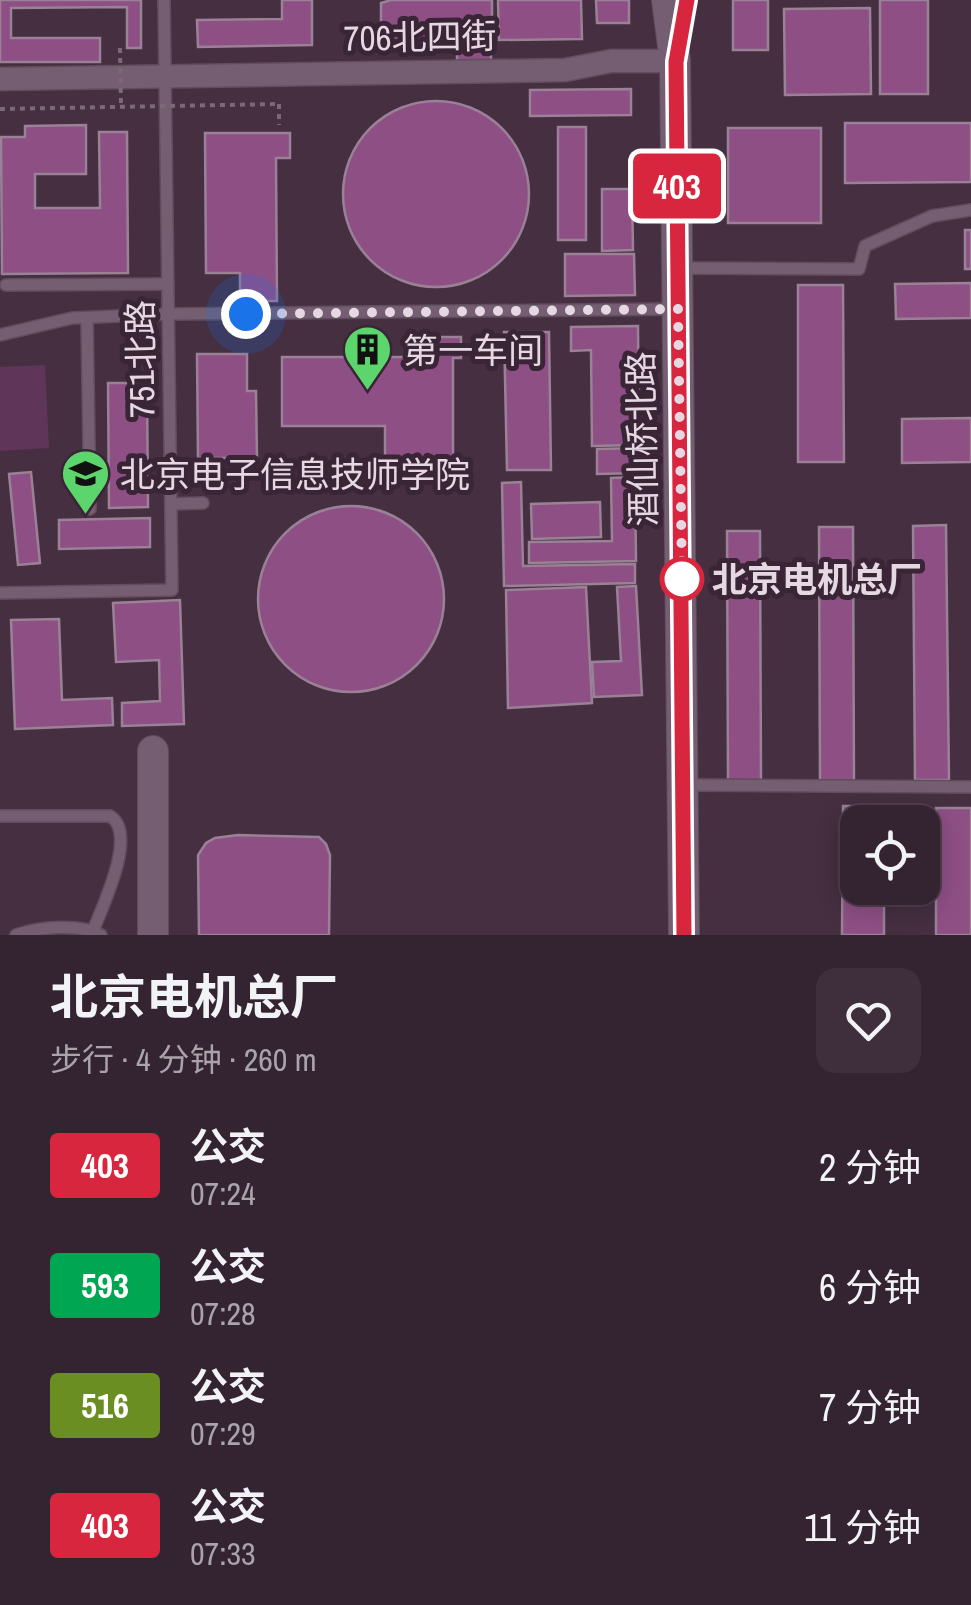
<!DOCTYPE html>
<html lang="zh">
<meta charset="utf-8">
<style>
:root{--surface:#342331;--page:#3f2f3d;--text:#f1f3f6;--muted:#a9a4ab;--line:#4e404d}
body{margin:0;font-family:"Archivo Narrow","Noto Sans SC",sans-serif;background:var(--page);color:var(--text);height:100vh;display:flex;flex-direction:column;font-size:38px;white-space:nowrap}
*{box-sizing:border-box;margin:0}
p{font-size:32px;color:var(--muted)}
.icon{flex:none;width:55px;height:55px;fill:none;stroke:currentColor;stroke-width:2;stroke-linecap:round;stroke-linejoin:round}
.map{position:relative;height:935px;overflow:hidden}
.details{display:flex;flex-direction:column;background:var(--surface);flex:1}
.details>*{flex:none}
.badge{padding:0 20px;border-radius:8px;font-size:35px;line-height:65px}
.controls{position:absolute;left:840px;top:805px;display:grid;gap:20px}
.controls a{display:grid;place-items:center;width:100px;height:100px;border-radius:20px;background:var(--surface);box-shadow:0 5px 25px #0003,0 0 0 2px var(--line);font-size:50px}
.you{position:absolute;width:50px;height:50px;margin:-25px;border:8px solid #fff;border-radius:50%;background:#1a73e8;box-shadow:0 0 0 15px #1a73e833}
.map>.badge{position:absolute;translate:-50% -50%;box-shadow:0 0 0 5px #fff}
.round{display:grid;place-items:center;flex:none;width:105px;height:105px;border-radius:20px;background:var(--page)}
.overview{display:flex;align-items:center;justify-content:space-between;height:170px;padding:0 50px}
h1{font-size:48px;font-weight:700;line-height:75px}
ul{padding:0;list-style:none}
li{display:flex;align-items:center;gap:30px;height:120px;padding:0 50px}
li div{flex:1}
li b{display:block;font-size:38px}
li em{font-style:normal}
li .badge{min-width:110px;font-weight:700;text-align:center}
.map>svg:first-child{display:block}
.green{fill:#60355a}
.building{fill:#8e4f85;stroke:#9a8196;stroke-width:2.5}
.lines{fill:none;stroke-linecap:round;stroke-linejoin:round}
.lane-casing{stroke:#5f4d5c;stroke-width:14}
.street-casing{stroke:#5f4d5c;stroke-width:25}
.secondary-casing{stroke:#5f4d5c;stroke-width:32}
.path{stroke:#7b6878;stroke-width:4;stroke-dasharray:5 5;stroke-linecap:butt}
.lane{stroke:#765e72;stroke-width:11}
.street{stroke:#765e72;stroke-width:22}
.secondary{stroke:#765e72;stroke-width:30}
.path-bridge{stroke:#7b6878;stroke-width:4;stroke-dasharray:5 5;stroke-linecap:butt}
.line-casing{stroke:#fff;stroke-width:22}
.line{stroke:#d7263d;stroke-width:15}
.walk{stroke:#e6d8e3;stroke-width:10;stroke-dasharray:0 18}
.stop-dot{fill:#fff;stroke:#d7263d;stroke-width:5}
.labels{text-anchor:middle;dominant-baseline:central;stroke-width:10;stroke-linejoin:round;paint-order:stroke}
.street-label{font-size:35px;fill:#e6d8e3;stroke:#3a2537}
.poi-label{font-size:35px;fill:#e6d8e3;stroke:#3a2537;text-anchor:start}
.stop-label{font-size:35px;font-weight:bold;fill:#e6d8e3;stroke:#3a2537;text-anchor:start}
</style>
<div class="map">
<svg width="971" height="935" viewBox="0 0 971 935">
<rect width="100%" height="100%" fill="#452f41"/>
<!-- green -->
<polygon class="green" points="45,365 49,448 0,451 0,367"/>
<!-- building -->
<g class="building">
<polygon points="0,0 141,0 141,48 127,48 127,7 11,8 11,38 100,38 100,62 0,62"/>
<polygon points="282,0 312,0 312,45 198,47 197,20 282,19"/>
<polygon points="391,0 492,0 492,45 381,46 381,3"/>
<polygon points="498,0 581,0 582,39 499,40"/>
<polygon points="596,0 629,0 629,23 597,23"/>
<rect x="733" y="0" width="35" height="50"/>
<rect x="880" y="0" width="48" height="94"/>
<polygon points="870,8 871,94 785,95 784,9"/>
<rect x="457" y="48" width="34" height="17"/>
<polygon points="631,89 631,115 530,116 530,90"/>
<circle cx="436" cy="194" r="93"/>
<polygon points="845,123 971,123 971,182 845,183"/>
<polygon points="86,125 86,174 35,174 35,208 100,208 99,132 127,132 128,273 2,274 1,137 25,137 25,126"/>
<rect x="558" y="127" width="28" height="113"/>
<rect x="728" y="128" width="93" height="95"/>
<polygon points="205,133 290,133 290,158 276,158 277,301 240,301 240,273 206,273"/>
<polygon points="602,189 632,189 633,250 602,251"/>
<rect x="965" y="230" width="6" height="39"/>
<polygon points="565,254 634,254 635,295 565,296"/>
<polygon points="971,283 971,318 896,319 895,284"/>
<polygon points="798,285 843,285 844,462 798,462"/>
<polygon points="638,326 639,445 592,446 591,350 571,351 571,327"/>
<polygon points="504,332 549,332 551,470 507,470"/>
<polygon points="416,337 461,337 461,358 453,358 453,458 385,458 385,426 282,426 282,357 416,357"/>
<polygon points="197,354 247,354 247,391 256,391 257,458 198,458"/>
<polygon points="108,383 147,383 148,507 109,508"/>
<polygon points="971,418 971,462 902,463 902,419"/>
<polygon points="640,448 640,473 597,474 597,449"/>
<polygon points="31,472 40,563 18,565 9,474"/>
<polygon points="635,477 636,561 529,563 529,542 612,541 611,478"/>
<polygon points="521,482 523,566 635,564 635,583 504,586 502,483"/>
<polygon points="600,502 601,537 532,539 531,504"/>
<circle cx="351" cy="599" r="93"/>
<polygon points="150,518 150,547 59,549 59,520"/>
<polygon points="946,525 949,780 915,780 913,526"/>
<polygon points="819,527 853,527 854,781 820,782"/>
<polygon points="727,531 760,531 761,781 728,781"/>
<polygon points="636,586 642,695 594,697 592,662 621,661 617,587"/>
<polygon points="586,587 592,703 508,708 506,590"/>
<polygon points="180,600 184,724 122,726 122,703 160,701 159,660 116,662 113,603"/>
<polygon points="59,619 62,700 112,698 113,725 15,729 11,620"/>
<polygon points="843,806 884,806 884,822 858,822 858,888 884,888 884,935 842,935"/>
<rect x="936" y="808" width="35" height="127"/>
<polygon points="238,835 319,837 326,844 330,855 329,935 199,935 198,855 206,843 215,838"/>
</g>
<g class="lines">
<defs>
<g id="lane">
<polyline points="680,268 859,269 865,246 932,216 971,210"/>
<polyline points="6,285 168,284"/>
<polyline points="87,318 90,509"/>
<polyline points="0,335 72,318 168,314 674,309"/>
<polyline points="171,504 203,503"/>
<polyline points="0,593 172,590 164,0"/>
<polyline points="684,785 971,787"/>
<path d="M0,816H110C138,833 103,905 93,931"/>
<path d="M16,935C39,927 79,923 101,935"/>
</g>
<polyline id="street" points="0,79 565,70 611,61 675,61"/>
<g id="secondary">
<polyline points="667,0 675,61 684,935"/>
<polyline points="153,751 153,935"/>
</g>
</defs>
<!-- lane casing -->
<use href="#lane" class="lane-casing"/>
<!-- street casing -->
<use href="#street" class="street-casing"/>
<!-- secondary casing -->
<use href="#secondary" class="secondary-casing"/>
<!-- path -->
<polyline class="path" points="279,104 279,125"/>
<!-- lane -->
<use href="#lane" class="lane"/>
<!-- street -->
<use href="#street" class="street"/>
<!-- secondary -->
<use href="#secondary" class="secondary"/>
<!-- path-bridge -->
<g class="path-bridge">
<polyline points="120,48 121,107"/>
<polyline points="0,109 279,104"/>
</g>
</g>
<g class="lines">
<defs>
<polyline id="line" points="684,935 676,62 687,0"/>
</defs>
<!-- line casing -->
<use href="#line" class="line-casing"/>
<!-- line -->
<use href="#line" class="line"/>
<!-- walk -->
<polyline class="walk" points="246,314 678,309 682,579"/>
</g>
<!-- icons -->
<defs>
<symbol id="building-pin" viewBox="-11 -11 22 30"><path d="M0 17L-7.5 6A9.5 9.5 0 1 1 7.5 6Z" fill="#5dd56d" stroke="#3a2537"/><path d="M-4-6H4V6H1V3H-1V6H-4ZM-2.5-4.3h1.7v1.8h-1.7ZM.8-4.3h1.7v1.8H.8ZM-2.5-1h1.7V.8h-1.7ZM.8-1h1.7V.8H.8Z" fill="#111"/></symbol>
<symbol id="school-pin" viewBox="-11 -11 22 30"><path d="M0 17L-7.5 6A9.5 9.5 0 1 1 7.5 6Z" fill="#5dd56d" stroke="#3a2537"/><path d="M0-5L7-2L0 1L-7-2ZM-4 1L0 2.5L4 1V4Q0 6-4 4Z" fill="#111"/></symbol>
</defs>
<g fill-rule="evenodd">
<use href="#building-pin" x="340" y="322" width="55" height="75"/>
<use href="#school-pin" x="58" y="446" width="55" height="75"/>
</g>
<!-- markers -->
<circle class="stop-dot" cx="682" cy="579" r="20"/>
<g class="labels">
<!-- street labels -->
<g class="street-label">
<text transform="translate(420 37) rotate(-1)">706北四街</text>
<text transform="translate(141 359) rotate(-91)">751北路</text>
<text transform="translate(642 439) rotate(-91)">酒仙桥北路</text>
</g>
<!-- poi labels -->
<g class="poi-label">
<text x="403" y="350">第一车间</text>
<text x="120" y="474">北京电子信息技师学院</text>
</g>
<!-- stop labels -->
<g class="stop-label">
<text x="712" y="579">北京电机总厂</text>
</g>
</g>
</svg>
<div class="controls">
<a><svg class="icon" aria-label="locate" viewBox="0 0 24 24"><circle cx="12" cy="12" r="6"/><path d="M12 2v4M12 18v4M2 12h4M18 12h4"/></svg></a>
</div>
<div class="you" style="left:246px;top:314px"></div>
<b class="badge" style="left:677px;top:186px;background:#d7263d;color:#fff">403</b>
</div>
<section class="details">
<div class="overview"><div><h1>北京电机总厂</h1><p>步行 · 4 分钟 · 260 m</p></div><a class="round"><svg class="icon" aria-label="heart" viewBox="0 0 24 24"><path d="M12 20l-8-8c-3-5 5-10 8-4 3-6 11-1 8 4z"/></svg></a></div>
<ul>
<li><span class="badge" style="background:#d7263d;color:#fff">403</span><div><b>公交</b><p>07:24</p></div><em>2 分钟</em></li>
<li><span class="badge" style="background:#00a651;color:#fff">593</span><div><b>公交</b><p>07:28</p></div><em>6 分钟</em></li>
<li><span class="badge" style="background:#6b8e23;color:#fff">516</span><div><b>公交</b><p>07:29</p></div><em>7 分钟</em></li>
<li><span class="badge" style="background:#d7263d;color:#fff">403</span><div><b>公交</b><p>07:33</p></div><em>11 分钟</em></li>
</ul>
</section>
